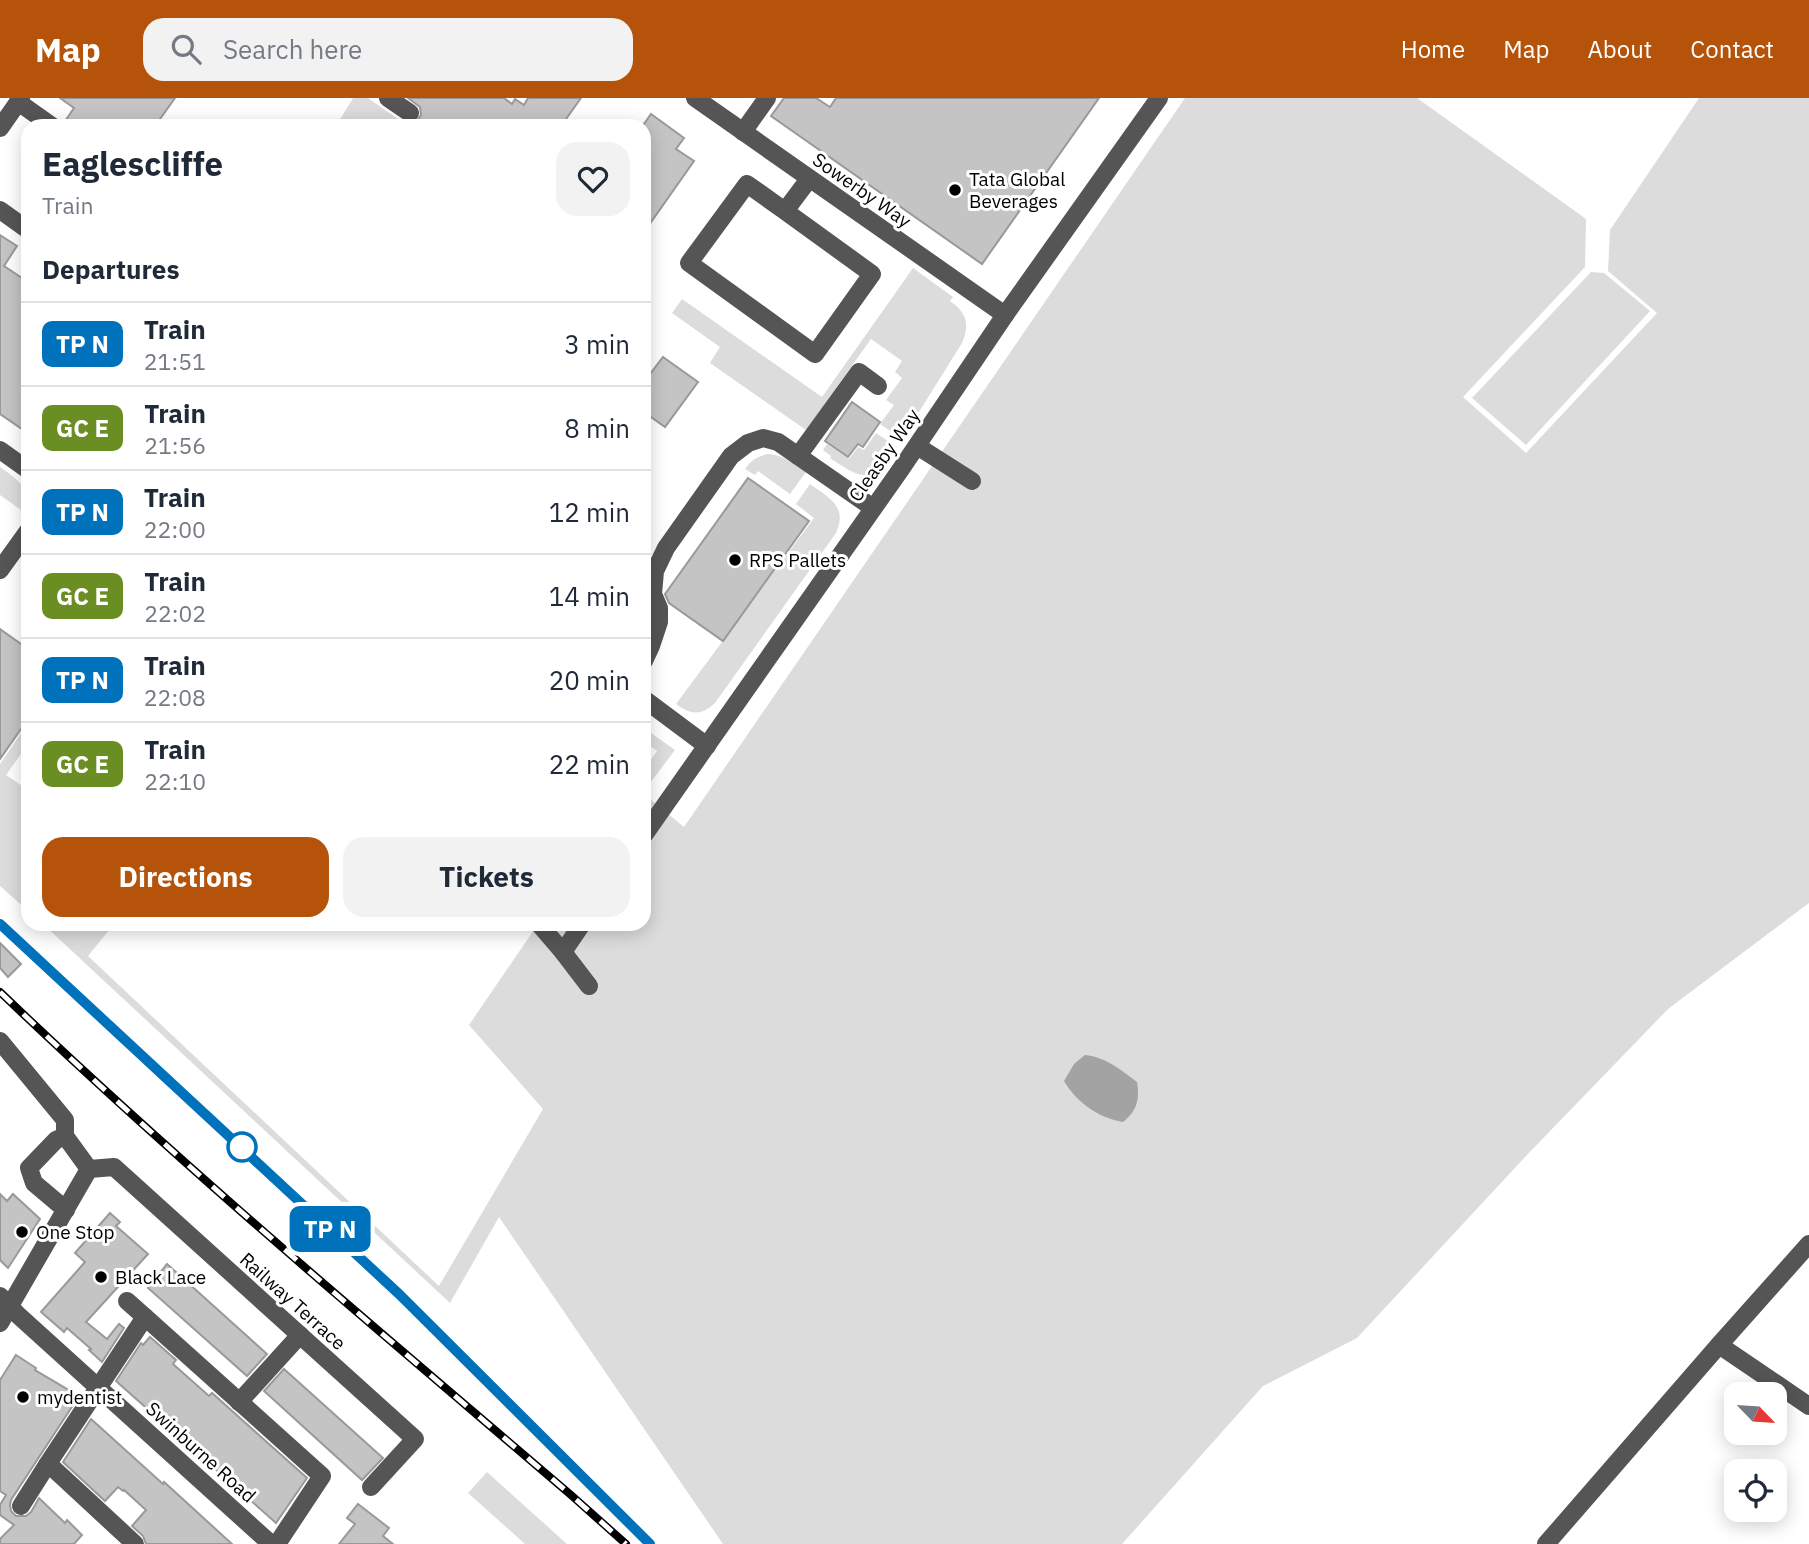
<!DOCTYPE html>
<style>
:root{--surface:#fff;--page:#f2f2f3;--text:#1f2937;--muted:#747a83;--line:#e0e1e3;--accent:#b45309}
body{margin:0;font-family:"IBM Plex Sans",sans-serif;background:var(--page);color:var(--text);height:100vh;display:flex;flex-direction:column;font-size:26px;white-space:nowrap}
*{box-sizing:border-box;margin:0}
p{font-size:23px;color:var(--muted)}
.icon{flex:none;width:38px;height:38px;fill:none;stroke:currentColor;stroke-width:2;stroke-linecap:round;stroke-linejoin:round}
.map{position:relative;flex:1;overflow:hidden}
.sheet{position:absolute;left:21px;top:21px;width:630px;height:812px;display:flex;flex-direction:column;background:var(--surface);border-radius:21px;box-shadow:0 4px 18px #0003}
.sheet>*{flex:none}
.badge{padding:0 14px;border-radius:10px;font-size:24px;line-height:46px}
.needle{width:46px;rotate:115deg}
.tools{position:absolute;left:1724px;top:1284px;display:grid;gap:14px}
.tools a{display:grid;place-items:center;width:63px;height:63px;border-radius:14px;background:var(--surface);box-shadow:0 4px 18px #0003;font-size:35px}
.map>.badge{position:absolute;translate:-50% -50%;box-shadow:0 0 0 4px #fff}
h2{padding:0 21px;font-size:26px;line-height:63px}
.round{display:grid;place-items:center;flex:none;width:74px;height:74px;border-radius:21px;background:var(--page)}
.summary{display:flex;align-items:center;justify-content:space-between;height:119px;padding:0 21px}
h1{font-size:33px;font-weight:700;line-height:52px}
.button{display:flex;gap:14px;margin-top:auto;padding:14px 21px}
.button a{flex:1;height:80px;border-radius:21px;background:var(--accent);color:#fff;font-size:28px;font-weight:700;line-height:80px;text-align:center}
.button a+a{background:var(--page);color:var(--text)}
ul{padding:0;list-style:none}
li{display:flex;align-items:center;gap:21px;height:84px;padding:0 21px;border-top:2px solid var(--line)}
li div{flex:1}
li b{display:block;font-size:26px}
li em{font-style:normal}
li .badge{min-width:77px;font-weight:700;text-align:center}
header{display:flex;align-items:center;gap:42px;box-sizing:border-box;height:98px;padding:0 35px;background:var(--accent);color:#fff}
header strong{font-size:33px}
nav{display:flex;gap:38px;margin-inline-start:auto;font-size:24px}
.search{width:490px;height:63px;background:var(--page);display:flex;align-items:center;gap:18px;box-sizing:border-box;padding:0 24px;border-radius:21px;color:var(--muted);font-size:26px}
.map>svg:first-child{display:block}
.green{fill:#dcdcdc}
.water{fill:#a3a3a3}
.building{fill:#c4c4c4;stroke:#999;stroke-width:2}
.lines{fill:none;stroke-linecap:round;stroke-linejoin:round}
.minor{stroke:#555;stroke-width:18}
.rail-casing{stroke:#000;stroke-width:8}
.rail{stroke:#fff;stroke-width:5;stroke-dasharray:16;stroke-linecap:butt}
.line-casing{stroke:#fff;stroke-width:16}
.line{stroke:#0072bc;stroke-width:10}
.poi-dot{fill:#000;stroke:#fff;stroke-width:2.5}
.stop-dot{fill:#fff;stroke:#0072bc;stroke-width:3.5}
.labels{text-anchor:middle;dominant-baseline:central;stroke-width:6;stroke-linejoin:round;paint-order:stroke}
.poi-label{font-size:19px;fill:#000;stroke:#fff;text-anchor:start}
.street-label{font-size:19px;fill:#000;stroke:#fff}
</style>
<header>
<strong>Map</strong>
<div class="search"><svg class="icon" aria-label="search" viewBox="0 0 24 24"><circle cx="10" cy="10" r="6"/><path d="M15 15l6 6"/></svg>Search here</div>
<nav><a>Home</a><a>Map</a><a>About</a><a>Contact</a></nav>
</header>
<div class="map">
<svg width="1809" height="1446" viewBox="0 0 1809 1446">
<rect width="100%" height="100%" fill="#fff"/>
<!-- green -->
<g class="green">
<polygon points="353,0 368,0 408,28 336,28"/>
<polygon points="1185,0 1417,0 1586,121 1585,169 1463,299 1526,355 1657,215 1608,173 1610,132 1699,0 1809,0 1809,805 1668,911 1525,1059 1357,1240 1263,1288 1122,1446 723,1446 499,1119 450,1205 43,826 114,826 88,858 439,1188 543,1011 469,927 538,826 644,826 644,696 684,729"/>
<path d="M913,170L953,199L950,203C967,215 970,226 962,245L902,341L880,326L894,307L886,302L902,280L895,274L902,263L871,241L806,332L710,265L720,249L672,215L682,201L822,299Z"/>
<polygon points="1591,174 1604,175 1650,213 1526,347 1472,300"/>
<path d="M876,335L897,349C871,385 866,384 830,360L831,358L823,352L827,346L849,361L858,349L864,352Z"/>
<path d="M767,356C782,356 794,366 806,374L790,396L758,373L755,377L745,371C751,362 757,359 767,356Z"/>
<path d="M0,369C10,376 25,386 28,399C29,405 28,412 28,417L0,397Z"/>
<path d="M810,386C829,400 848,408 836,435L715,605C701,618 691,617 676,606L814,420L796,406Z"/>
<polygon points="28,625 28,646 6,677 28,692 28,813 0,788 0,666"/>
<polygon points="644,630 675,652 644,693 644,672 657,653 644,643"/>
<polygon points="487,1374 567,1446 525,1446 468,1395"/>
</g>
<!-- water -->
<path class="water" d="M1085,957C1106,959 1121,972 1137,984C1140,1001 1137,1013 1123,1024C1099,1020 1077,1005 1064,983L1074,966Z"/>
<!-- building -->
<g class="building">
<polygon points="60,0 175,0 155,28 63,28 63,26 74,10"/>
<polygon points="408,0 504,0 512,6 515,1 524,7 528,0 581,0 561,28 424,28 417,23 421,17 420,9"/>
<polygon points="784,0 816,0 830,9 836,0 1099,0 982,166 771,18"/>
<polygon points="651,16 684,40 676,51 694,63 644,134 644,26"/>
<polygon points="0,137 17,148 4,168 28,184 28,322 22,331 0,316"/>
<polygon points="663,259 698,284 665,329 644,314 644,284"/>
<polygon points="852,304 880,324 863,349 858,346 848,359 825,343"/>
<polygon points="748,380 809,423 723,543 669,505 665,496"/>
<polygon points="0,531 28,551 28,621 0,661"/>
<polygon points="0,845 21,866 8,879 0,870"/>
<polygon points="0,1096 7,1103 13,1096 40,1121 8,1170 0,1162"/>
<polygon points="110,1115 120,1124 116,1128 148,1156 86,1224 107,1241 119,1226 124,1230 102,1264 89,1252 91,1251 67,1230 64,1234 41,1214 85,1164 75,1155"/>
<polygon points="167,1166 267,1256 247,1278 148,1190"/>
<polygon points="150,1239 176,1262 173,1266 209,1298 212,1295 307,1380 276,1425 116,1283 141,1245 143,1247"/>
<polygon points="16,1257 36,1270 35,1272 72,1294 71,1297 77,1301 11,1402 10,1407 11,1413 16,1418 26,1418 31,1414 39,1400 65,1425 67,1422 82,1437 74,1446 0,1446 0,1441 14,1427 0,1417 0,1407 6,1397 0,1393 0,1282"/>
<polygon points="284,1271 383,1360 362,1382 264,1293"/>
<polygon points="91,1321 163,1386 164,1384 232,1446 146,1446 143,1438 132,1428 146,1412 124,1392 123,1393 118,1389 105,1403 63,1364"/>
<polygon points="358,1406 389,1430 383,1438 393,1446 339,1446 355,1426 347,1420"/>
</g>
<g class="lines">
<!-- minor -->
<g class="minor">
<polyline points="388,0 410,15"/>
<polyline points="695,0 1005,217"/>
<polyline points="18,4 52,28"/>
<polyline points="0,30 21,0"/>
<polyline points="743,34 767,0"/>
<polyline points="0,112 28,132"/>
<polyline points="785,113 747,86 689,165 815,256 872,176 785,113 809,81"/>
<polyline points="917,348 972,383"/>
<polyline points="0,352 28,372"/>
<polyline points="798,358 859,274 878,288"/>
<polyline points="0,472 28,433"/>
<polyline points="644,563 651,548 659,524 659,510 653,496 655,473 666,450 731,358 748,345 763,340 778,344 873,410"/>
<polyline points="644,601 707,648"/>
<polyline points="644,737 901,371 1005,217 1159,0"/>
<polyline points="539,826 563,854 582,826"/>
<polyline points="563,854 589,888"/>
<polyline points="0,943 65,1022 65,1038 89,1071"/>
<polyline points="65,1038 56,1042 29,1070 34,1085 66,1112"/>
<polyline points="89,1071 114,1069 415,1341 371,1389"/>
<polyline points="0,1198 18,1217 271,1446"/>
<polyline points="127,1203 145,1219"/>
<polyline points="0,1225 89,1071"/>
<polyline points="1719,1247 1809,1308"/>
<polyline points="239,1304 300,1237"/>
<polyline points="21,1408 47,1367"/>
<polyline points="135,1446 55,1372 47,1367 145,1219 322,1378 277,1446"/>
<polyline points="1546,1446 1719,1247 1809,1146"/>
</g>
<defs>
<g id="rail">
<polyline points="0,826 399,1196 650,1446"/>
<path d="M0,894C183,1069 378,1232 571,1397L626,1446"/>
</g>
</defs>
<!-- rail casing -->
<use href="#rail" class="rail-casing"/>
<!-- rail -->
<use href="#rail" class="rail"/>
</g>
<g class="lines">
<defs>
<polyline id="line" points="0,826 399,1196 650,1446"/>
</defs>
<!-- line casing -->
<use href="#line" class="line-casing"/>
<!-- line -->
<use href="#line" class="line"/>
</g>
<!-- markers -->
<g class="poi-dot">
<circle cx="955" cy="92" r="7"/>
<circle cx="735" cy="462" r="7"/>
<circle cx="22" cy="1134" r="7"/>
<circle cx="101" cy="1179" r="7"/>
<circle cx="23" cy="1299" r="7"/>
</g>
<circle class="stop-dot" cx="242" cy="1049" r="14"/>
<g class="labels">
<!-- poi labels -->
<g class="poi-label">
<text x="969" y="81">Tata Global<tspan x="969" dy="22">Beverages</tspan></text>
<text x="749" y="462">RPS Pallets</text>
<text x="36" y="1134">One Stop</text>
<text x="115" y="1179">Black Lace</text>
<text x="37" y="1299">mydentist</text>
</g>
<!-- street labels -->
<g class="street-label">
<text transform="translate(862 92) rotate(35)">Sowerby Way</text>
<text transform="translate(884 357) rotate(-55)">Cleasby Way</text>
<text transform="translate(293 1203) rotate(42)">Railway Terrace</text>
<text transform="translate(201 1354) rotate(42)">Swinburne Road</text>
</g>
</g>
</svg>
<div class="tools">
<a><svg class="needle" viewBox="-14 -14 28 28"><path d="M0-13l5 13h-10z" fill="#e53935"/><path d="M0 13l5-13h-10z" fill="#747a83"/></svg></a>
<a><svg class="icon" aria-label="locate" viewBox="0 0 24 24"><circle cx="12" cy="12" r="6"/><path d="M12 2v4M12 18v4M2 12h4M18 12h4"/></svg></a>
</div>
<b class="badge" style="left:330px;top:1131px;background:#0072bc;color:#fff">TP N</b>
<section class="sheet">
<div class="summary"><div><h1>Eaglescliffe</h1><p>Train</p></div><a class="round"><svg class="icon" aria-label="heart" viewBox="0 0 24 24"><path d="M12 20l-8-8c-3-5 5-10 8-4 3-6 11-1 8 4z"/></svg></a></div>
<h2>Departures</h2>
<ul>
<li><span class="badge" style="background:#0072bc;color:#fff">TP N</span><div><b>Train</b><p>21:51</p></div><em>3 min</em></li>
<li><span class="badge" style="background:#6b8e23;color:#fff">GC E</span><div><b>Train</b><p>21:56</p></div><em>8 min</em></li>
<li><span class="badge" style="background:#0072bc;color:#fff">TP N</span><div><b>Train</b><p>22:00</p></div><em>12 min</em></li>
<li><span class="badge" style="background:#6b8e23;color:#fff">GC E</span><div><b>Train</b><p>22:02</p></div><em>14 min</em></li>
<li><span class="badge" style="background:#0072bc;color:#fff">TP N</span><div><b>Train</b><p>22:08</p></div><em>20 min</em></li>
<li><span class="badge" style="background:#6b8e23;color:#fff">GC E</span><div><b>Train</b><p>22:10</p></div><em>22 min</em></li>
</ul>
<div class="button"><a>Directions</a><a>Tickets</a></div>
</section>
</div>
